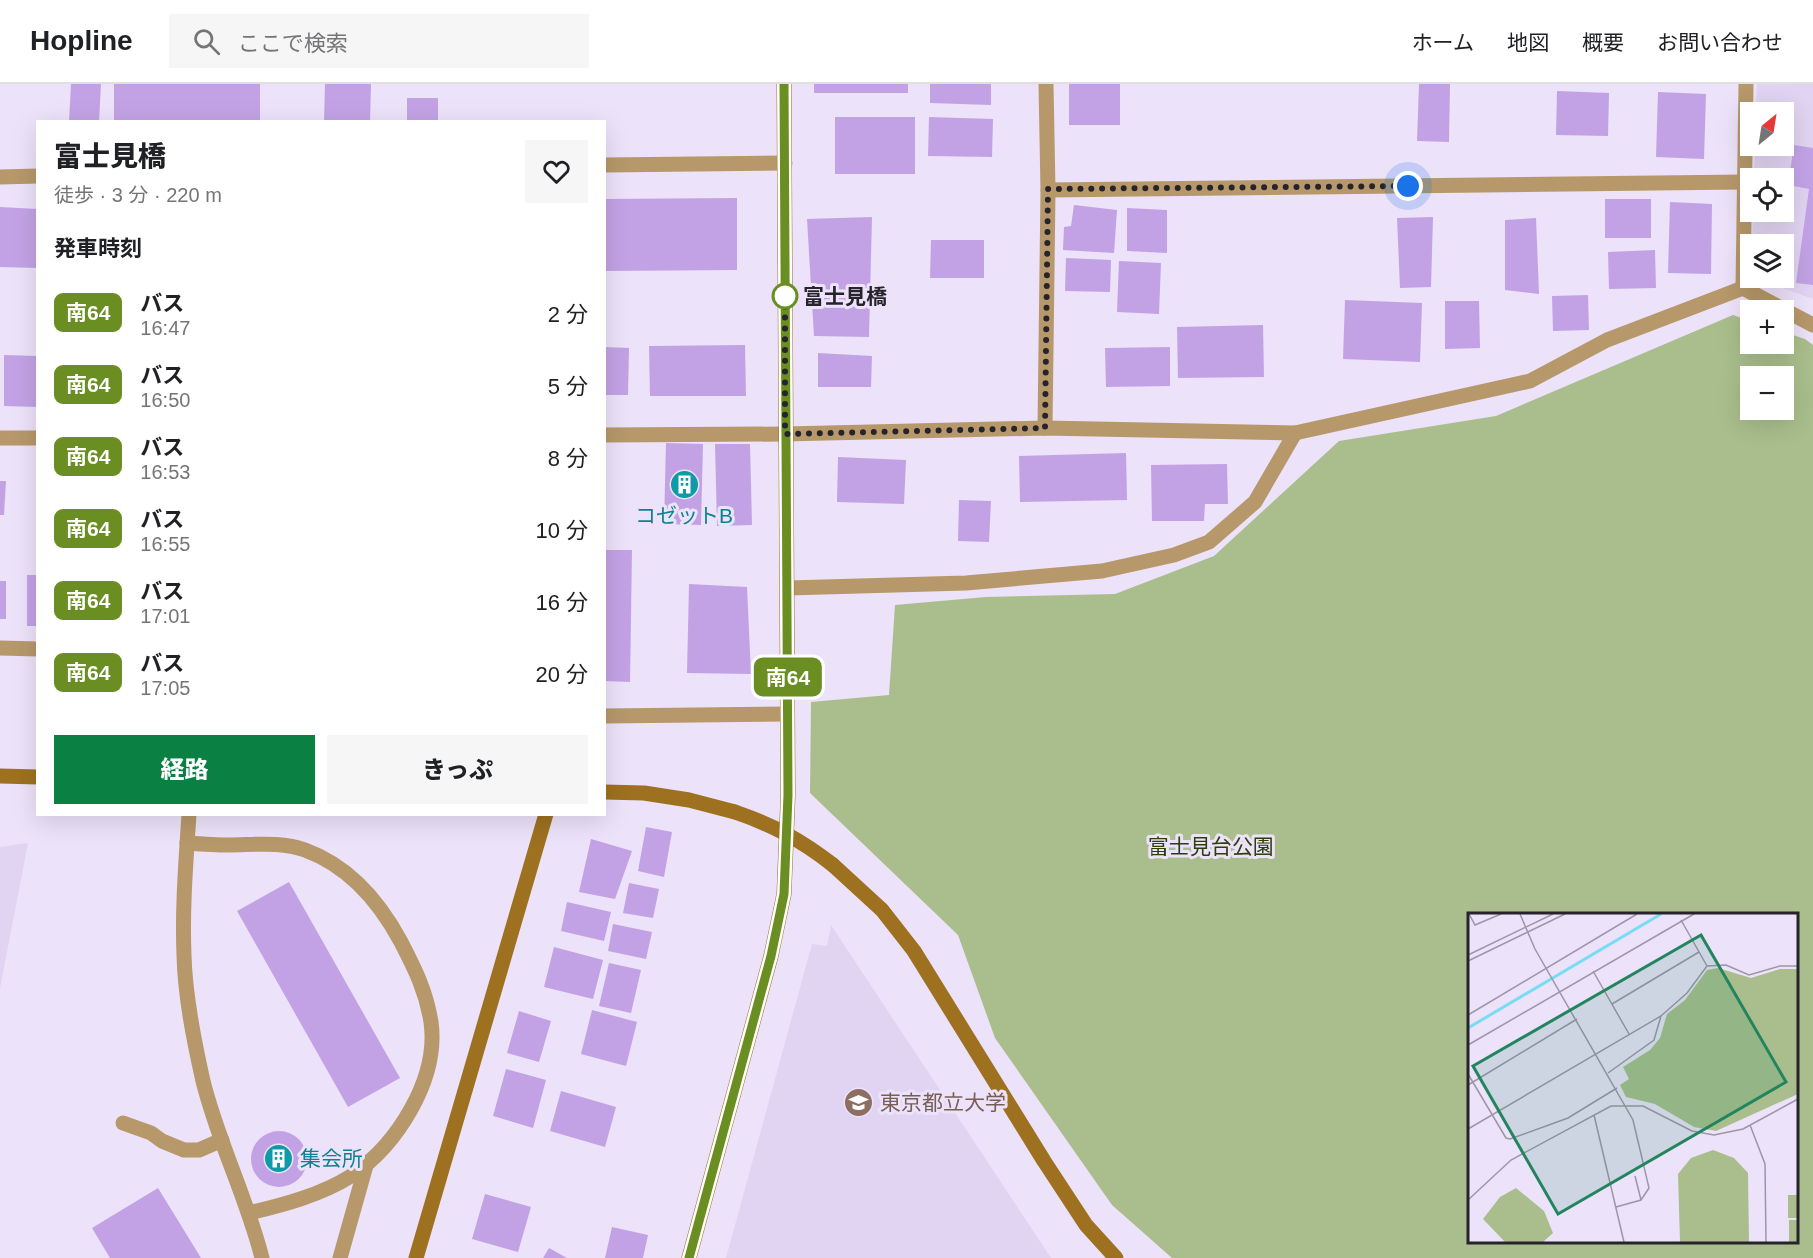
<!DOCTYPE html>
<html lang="ja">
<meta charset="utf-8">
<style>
:root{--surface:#fff;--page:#f6f6f6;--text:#202124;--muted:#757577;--line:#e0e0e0;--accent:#0b8043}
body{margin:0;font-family:Helvetica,"Noto Sans JP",sans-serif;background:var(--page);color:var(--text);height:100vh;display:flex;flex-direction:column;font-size:22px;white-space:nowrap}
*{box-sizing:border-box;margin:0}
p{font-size:20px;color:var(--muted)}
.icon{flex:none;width:33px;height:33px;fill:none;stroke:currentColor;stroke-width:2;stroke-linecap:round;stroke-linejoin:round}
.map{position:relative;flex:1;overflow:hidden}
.drawer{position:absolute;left:36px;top:36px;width:570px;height:696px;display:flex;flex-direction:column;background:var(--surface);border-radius:0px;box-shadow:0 6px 24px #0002}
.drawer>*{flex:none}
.badge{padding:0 12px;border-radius:9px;font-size:21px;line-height:39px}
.needle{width:39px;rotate:30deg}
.buttons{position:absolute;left:1740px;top:18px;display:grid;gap:12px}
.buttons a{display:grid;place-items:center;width:54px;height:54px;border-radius:0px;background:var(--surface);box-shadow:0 6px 24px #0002;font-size:30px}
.you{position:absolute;width:30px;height:30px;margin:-15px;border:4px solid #fff;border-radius:50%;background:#1a73e8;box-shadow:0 0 0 9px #1a73e833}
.map>.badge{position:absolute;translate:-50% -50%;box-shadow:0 0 0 3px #fff}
h2{padding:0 18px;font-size:22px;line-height:54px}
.round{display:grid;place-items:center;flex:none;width:63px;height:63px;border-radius:0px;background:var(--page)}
.headline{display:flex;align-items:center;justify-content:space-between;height:102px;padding:0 18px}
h1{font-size:28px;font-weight:800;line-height:45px}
.button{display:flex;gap:12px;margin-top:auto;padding:12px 18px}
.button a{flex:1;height:69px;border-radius:0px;background:var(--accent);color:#fff;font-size:24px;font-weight:800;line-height:69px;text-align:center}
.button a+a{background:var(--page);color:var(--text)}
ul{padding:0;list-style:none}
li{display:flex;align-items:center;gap:18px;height:72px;padding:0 18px}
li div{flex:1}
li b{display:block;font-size:22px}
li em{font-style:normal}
li .badge{min-width:66px;font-weight:700;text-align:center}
header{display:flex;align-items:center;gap:36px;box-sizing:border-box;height:84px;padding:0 30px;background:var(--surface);border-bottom:2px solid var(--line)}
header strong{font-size:28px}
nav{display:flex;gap:33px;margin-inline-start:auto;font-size:21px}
.search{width:420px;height:54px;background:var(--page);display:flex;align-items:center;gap:15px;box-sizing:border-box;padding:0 21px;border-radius:0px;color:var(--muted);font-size:22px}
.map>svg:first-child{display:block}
.built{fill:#e1d4f2}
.green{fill:#a9be8c;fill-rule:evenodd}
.building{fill:#c2a2e5}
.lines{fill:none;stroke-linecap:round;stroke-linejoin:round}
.lane{stroke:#b6986a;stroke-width:15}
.street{stroke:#b6986a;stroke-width:15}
.secondary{stroke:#9d7120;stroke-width:15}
.secondary-bridge{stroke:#9d7120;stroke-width:15}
.line-casing{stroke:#fff;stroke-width:14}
.line{stroke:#6b8e23;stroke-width:9}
.walk{stroke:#26232b;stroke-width:6;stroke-dasharray:0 10.8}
.stop-dot{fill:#fff;stroke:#6b8e23;stroke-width:3}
.labels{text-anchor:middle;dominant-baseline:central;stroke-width:6;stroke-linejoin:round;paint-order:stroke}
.stop-label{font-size:21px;font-weight:bold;fill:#26232b;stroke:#ece2f9;text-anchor:start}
.culture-label{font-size:21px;fill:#0d838f;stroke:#ece2f9}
.park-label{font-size:21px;fill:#2d3e09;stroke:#ece2f9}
.education-label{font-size:21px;fill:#785e54;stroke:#ece2f9;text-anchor:start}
.inset-river{fill:none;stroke:#77ddf4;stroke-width:3}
.inset-road{fill:none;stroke:#9d96a7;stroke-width:1.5}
.view{fill:#22855e;fill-opacity:0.15;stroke:#22855e;stroke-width:3}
.inset-edge{fill:none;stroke:#26232b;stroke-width:3}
</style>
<header>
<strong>Hopline</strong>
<div class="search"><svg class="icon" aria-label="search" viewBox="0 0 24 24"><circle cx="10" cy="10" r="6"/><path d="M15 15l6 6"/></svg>ここで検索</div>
<nav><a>ホーム</a><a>地図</a><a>概要</a><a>お問い合わせ</a></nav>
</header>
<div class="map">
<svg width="1813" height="1174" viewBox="0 0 1813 1174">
<rect width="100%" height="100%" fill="#ece2f9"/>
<!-- built -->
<g class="built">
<polygon points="1757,0 1813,0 1813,215 1772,200 1761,194 1784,194 1784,160 1752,160 1753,128 1784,128 1784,94 1754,94 1755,62 1784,62 1784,28 1756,28"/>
<polygon points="28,759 0,904 0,763"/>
<polygon points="831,841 1051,1174 1052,1174 726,1174 812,860 827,862"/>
</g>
<!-- green -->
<path class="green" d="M1733,231L1750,237V260H1784V248L1805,255L1813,261V1174H1172L1112,1121L995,954L958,851L810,709L811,618L889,611L895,521L986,513L1115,510L1214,472L1339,357L1496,332ZM1750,292H1784V326H1750ZM1470,830H1796V1158H1470Z"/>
<!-- building -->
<g class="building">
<polygon points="71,0 101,0 99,38 69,38"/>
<rect x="114" y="0" width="146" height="38"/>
<polygon points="325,0 371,0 370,38 324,38"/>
<rect x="814" y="0" width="94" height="9"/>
<polygon points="930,0 991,0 991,21 930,19"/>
<rect x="1069" y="0" width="51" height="41"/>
<polygon points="1419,0 1450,0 1449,58 1417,57"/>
<polygon points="1557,7 1609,9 1608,52 1556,51"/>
<polygon points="1658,8 1706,10 1704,75 1656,73"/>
<rect x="407" y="14" width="31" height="24"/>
<rect x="835" y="33" width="80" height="57"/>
<polygon points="929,33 993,35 992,73 928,72"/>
<polygon points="1794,61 1813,64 1813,201 1796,199 1809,105 1788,101"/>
<polygon points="737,114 737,186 604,187 604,115"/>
<rect x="1605" y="115" width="46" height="39"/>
<polygon points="1670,118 1712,120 1711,190 1668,189"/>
<polygon points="1074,121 1117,126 1114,169 1063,166 1064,143 1071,142"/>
<polygon points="0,123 38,125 38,184 0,183"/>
<polygon points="1127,124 1167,126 1167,169 1127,167"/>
<polygon points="872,133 869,253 814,252 807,135"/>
<polygon points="1433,133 1431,203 1400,204 1397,134"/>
<polygon points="1536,134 1539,210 1505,206 1505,136"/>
<polygon points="931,156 984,156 984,194 930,194"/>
<polygon points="1655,166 1656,204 1609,205 1608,168"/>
<polygon points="1066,174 1111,176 1110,208 1065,207"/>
<polygon points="1119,177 1161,179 1159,230 1117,228"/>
<polygon points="1588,211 1589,246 1553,247 1552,212"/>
<polygon points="1345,216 1422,219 1420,278 1343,275"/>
<polygon points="1445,217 1479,217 1480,264 1445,265"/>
<polygon points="1263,241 1264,293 1178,294 1177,243"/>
<polygon points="745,261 746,312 650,312 649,262"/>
<polygon points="604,263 629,264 628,311 604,311"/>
<polygon points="1170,263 1170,302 1106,303 1105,264"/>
<polygon points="818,269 872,272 871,303 818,303"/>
<polygon points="4,271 38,272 38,323 4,322"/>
<polygon points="666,359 703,360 701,441 664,440"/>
<polygon points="715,360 750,360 752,441 717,442"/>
<polygon points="1126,369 1127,416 1020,418 1019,372"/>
<polygon points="838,373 906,376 904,420 837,418"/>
<polygon points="1227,380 1228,420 1205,420 1204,437 1152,437 1151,381"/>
<polygon points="0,397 6,397 4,431 0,431"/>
<polygon points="959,416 991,417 989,458 958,457"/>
<polygon points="604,466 632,466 630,598 604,597"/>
<rect x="27" y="491" width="11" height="51"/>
<rect x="0" y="497" width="6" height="38"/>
<polygon points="689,500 747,503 751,590 687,589"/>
<polygon points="646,743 672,748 664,793 638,787"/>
<polygon points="591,755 632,767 615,815 579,808"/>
<polygon points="289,798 400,994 348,1023 237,827"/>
<polygon points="629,799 659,805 653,834 623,829"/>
<polygon points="567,818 611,828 604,857 561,847"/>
<polygon points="613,840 652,848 646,875 608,867"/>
<polygon points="554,863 603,876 593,915 544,903"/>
<polygon points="609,879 641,886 631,929 599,922"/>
<polygon points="592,926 637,938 626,982 581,970"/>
<polygon points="519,927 551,937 539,978 507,969"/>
<polygon points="506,985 546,996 533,1044 493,1032"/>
<polygon points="561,1007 616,1023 605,1063 550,1047"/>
<circle cx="279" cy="1075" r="28"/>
<polygon points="158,1104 201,1174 110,1174 92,1144"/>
<polygon points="485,1110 531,1123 518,1168 472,1155"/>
<polygon points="612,1143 648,1151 643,1174 605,1174"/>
<polygon points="549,1164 567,1174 543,1174"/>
</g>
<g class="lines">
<!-- lane -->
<g class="lane">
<path d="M189,730C186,777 182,825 184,871C185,913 194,957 203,997C218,1058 247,1114 262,1174"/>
<path d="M187,759C201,760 215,761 228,761C253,761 281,757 305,766C349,782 379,817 401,858C415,885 426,907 431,938C439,995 397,1061 351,1092C321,1111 283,1121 249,1129"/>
<polyline points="123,1039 151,1049 162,1057 184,1066 199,1066 222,1056"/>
<polyline points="340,1174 367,1078"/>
</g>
<!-- street -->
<g class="street">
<polyline points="604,81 785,79"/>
<polyline points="0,93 38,92"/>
<polyline points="1048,106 1744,98"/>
<polyline points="1743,204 1746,0"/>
<polyline points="1045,344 1048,106 1046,0"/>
<polyline points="604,351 785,350 1045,344 1295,349 1530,297 1607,256 1743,204 1813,241"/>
<polyline points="0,354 38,354"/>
<polyline points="788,504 966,499 1102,487 1174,471 1209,458 1255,418 1295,349"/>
<polyline points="0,564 38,565"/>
<polyline points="604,632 787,630"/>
</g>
<!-- secondary -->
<g class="secondary">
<polyline points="0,692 38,693"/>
<polyline points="604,708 644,709 689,716 735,728"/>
<polyline points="833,781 882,826 914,867 1044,1077 1086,1141 1116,1174"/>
<polyline points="416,1174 546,730"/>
<polyline points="689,1174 771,872 784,810 788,711 784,0"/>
</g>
<!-- secondary-bridge -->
<path class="secondary-bridge" d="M735,728C773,741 801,756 833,781"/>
</g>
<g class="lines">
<defs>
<polyline id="line" points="689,1174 771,872 784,810 788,711 784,0"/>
</defs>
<!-- line casing -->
<use href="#line" class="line-casing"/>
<!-- line -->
<use href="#line" class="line"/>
<!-- walk -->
<polyline class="walk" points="785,212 785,350 1045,344 1048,105 1408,102"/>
</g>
<!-- icons -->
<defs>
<symbol id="building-disc" viewBox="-11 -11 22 22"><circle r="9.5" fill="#0f9aa8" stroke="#ece2f9"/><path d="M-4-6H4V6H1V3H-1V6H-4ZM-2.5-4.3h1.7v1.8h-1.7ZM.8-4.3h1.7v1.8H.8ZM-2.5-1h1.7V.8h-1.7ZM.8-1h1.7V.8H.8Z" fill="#fff"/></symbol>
<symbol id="university-disc" viewBox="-11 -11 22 22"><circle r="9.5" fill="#8d6e63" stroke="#ece2f9"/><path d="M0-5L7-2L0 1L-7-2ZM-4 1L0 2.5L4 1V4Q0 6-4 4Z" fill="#fff"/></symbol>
</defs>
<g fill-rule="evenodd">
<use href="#building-disc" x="668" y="384" width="33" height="33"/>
<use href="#university-disc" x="842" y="1002" width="33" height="33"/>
<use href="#building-disc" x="262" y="1058" width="33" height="33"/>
</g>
<!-- markers -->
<circle class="stop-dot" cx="785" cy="212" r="12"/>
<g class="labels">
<!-- stop labels -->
<g class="stop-label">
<text x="803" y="212">富士見橋</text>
</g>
<!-- culture labels -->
<g class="culture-label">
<text x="684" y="431">コゼットB</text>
<text x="300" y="1074" text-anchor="start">集会所</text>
</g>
<!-- park labels -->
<g class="park-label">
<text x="1211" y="762">富士見台公園</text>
</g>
<!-- education labels -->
<g class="education-label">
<text x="880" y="1018">東京都立大学</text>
</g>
</g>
<!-- overview -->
<g transform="translate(1468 829)">
<rect width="330" height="330" fill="#ece2f9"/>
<path d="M250,55L283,65L312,56H330V181L248,218L226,214L187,191L158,184L152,172L161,166L155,154L182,137L192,125L199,101L217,87L239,57ZM245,237L266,245L280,260L281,329H212L210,261L223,245ZM48,275L76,298L85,320L75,329H37L15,306L32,284ZM320,282H330V305H320ZM321,307H330V329H321Z" fill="#a9be8c"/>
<path class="inset-river" d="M0,115L193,1"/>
<path class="inset-road" d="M1,1L7,12L33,1M52,1L67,36L165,207L181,275L173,287L148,294M213,7L239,53M0,42L85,1M0,48L97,1M125,58L161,121M144,91L231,39M0,102L169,1M0,132L226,1M140,160L186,127L193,103M0,161L38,225L42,226L100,205L149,175M0,172L109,106M126,202L156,329M282,212L297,251L298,329M0,216L193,103L219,80L239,53L258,52L281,62L312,53H330M167,263L173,287M0,287L43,247L143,193H175L224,218L246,222L275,216L330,186"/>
<path class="view" d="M233,22L318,169L90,301L5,153Z"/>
<rect width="330" height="330" class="inset-edge"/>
</g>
</svg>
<div class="buttons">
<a><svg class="needle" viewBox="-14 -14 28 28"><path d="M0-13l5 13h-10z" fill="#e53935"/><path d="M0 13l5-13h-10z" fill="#757577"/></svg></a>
<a><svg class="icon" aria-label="locate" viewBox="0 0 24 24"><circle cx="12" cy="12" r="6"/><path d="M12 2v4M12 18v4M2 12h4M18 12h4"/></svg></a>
<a><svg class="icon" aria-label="layers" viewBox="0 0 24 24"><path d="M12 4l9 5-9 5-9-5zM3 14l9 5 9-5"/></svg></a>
<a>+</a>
<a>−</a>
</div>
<div class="you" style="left:1408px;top:102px"></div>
<b class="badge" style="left:788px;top:593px;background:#6b8e23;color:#fff">南64</b>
<section class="drawer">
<div class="headline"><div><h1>富士見橋</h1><p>徒歩 · 3 分 · 220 m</p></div><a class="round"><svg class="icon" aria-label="heart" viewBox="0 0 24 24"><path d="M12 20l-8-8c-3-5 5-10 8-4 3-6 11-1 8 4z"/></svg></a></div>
<h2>発車時刻</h2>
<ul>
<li><span class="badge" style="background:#6b8e23;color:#fff">南64</span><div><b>バス</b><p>16:47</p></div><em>2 分</em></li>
<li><span class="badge" style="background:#6b8e23;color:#fff">南64</span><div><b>バス</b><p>16:50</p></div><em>5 分</em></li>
<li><span class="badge" style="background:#6b8e23;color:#fff">南64</span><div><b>バス</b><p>16:53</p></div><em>8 分</em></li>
<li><span class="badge" style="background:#6b8e23;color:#fff">南64</span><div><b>バス</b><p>16:55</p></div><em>10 分</em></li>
<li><span class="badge" style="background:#6b8e23;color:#fff">南64</span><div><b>バス</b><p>17:01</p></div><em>16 分</em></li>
<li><span class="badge" style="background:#6b8e23;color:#fff">南64</span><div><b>バス</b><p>17:05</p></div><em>20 分</em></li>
</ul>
<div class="button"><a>経路</a><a>きっぷ</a></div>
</section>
</div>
